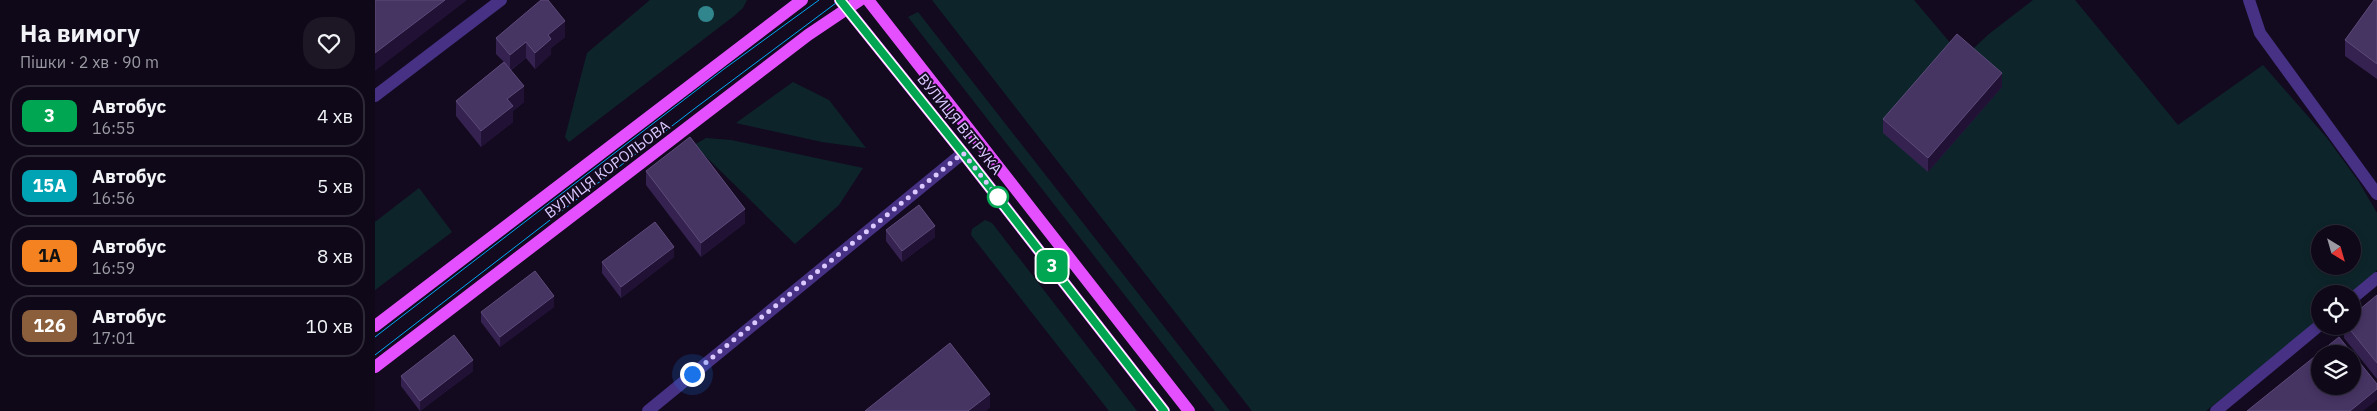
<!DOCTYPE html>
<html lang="uk">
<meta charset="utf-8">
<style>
:root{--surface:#0e0818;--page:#1c1625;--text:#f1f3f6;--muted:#9b9aa2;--line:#2e2937}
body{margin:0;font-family:"IBM Plex Sans",sans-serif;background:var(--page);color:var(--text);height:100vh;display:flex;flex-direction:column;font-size:19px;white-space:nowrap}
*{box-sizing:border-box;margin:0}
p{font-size:16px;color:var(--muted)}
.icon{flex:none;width:28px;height:28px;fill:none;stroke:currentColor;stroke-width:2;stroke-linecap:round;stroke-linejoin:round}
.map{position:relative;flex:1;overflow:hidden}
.drawer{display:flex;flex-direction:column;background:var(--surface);width:375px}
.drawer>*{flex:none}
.badge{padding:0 10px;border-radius:8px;font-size:18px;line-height:32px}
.needle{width:32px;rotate:143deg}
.buttons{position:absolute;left:1936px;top:225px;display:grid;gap:10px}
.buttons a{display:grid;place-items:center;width:50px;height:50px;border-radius:50%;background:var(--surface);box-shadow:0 2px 8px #0003,0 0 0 1px var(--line);font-size:25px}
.you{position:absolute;width:25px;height:25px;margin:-12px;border:4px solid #fff;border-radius:50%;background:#1a73e8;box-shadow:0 0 0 8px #1a73e833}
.map>.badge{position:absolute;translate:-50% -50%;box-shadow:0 0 0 2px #fff}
.round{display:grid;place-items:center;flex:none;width:52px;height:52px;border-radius:20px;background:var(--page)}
.head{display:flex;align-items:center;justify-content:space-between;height:85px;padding:0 20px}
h1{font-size:24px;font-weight:700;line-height:38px}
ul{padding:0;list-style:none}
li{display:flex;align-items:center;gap:15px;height:62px;margin:0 10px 8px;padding:0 10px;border:2px solid var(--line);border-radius:20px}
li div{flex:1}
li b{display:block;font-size:19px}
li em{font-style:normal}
li .badge{min-width:55px;font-weight:700;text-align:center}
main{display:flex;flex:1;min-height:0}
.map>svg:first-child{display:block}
.green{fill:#0d252a;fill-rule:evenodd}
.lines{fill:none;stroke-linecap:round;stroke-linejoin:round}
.minor{stroke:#463184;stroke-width:12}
.major{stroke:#e450ff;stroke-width:12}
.tram{stroke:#00a6f4;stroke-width:1}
.tree{fill:#31858c}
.wall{fill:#352250}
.shaded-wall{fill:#201135}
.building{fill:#463463;stroke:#5e4b7b;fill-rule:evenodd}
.line-casing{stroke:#fff;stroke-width:11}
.line{stroke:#00a651;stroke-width:8}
.walk{stroke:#dbc9ff;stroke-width:5;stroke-dasharray:0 9}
.stop-dot{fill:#fff;stroke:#00a651;stroke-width:2.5}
.labels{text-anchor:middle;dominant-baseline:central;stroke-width:4;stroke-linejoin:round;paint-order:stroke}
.street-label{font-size:15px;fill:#dbc9ff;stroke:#130a20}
</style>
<main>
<section class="drawer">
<div class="head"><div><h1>На вимогу</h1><p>Пішки · 2 хв · 90 m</p></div><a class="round"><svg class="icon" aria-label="heart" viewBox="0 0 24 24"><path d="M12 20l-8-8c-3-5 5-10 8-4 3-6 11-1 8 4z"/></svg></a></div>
<ul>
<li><span class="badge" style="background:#00a651;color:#fff">3</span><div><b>Автобус</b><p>16:55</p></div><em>4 хв</em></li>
<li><span class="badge" style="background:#00a3b4;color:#fff">15A</span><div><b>Автобус</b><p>16:56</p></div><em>5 хв</em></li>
<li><span class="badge" style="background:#f58220;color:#111">1А</span><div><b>Автобус</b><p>16:59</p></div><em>8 хв</em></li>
<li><span class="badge" style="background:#8b5e3c;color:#fff">126</span><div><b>Автобус</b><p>17:01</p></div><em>10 хв</em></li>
</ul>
</section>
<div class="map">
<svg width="2002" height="411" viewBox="0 0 2002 411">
<rect width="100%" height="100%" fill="#130a20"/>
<!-- green -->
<g class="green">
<polygon points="275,0 372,0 368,8 359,16 194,142 190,137 212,53"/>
<path d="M557,0H1539L1588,58L1614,34L1658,0H1700L1803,125L1888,65L1952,138L1984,182L2002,213V270C1978,297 1980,294 1945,294V321L1831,411H877ZM1945,234H1978V266H1945Z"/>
<polygon points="543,12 855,411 840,411 533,17"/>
<polygon points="418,82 454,100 491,148 447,142 361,123"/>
<polygon points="331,138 356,140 488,168 464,205 420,244 319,145"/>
<polygon points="44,188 77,232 0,290 0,222"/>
<polygon points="610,220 617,223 762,411 734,411 596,235 597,229"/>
</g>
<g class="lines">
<!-- minor -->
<g class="minor">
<polyline points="1874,0 1885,33 2002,194"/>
<polyline points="0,96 126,0"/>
<polyline points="1978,298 2002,278"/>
<polyline points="273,411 588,153"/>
<polyline points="1841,411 1945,325"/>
</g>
<!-- major -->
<g class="major">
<polyline points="465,0 588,153 789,411"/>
<polyline points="493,0 814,411"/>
<polyline points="0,326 427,0"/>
<polyline points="0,367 433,35 485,0"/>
</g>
<!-- tram -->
<g class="tram">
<polyline points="0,337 349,69 444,0"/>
<polyline points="0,355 319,109 465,0"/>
</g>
</g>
<!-- trees -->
<circle class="tree" cx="331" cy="14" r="8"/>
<!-- wall -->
<g class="wall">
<polygon points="2002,0 2002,79 1970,56 1970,40"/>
<polygon points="190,37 176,48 176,54 160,69 151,58 136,70 149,102 138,111 138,122 106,147 81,116 81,101 129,62 121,54 121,38"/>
<polygon points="1627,87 1553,172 1508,133 1508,119"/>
<polygon points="271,171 370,223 326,257 271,185"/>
<polygon points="511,230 560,237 527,262 511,241"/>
<polygon points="299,257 246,298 227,273 227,262"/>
<polygon points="2002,295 2002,379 1969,338 1969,326 1978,326"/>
<polygon points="179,307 125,347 106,322 106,312"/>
<polygon points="98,371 45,411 26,386 26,376"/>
</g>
<!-- shaded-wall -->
<g class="shaded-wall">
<polygon points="70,0 92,0 0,71 0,53"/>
<polygon points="190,21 190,37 176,48 176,54 160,69 160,53 173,35"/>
<polygon points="151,42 151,58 135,70 135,55"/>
<polygon points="1627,73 1627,87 1553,172 1553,158"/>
<polygon points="149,86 149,102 138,111 138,122 106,147 106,131 132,99"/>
<polygon points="370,209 370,223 326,257 326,243"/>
<polygon points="560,226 560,237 527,262 527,251"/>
<polygon points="299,247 299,257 246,298 246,287"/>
<polygon points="179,296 179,307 125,347 125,337"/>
<polygon points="98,360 98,371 45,411 45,401"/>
<polygon points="2002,389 2002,400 1988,411 1975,411"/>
<polygon points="615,394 615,408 611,411 593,411"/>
</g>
<!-- building -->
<g class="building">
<polygon points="0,0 70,0 0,53"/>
<polygon points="166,0 173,0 190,21 173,35 176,39 160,53 151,42 135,55 121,38"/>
<polygon points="1999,0 2002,0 2002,64 1970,40"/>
<polygon points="1582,34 1627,73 1553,158 1508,119"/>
<polygon points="129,62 149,86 132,99 138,106 106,131 81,101"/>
<polygon points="315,137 370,209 326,243 271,171"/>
<polygon points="544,205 560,226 527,251 511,230"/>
<polygon points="280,222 299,247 246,287 227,262"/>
<polygon points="160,271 179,296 125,337 106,312"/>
<polygon points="2002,295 2002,363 1972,326 1978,326 1978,315"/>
<polygon points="79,335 98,360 45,401 26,376"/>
<path d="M1964,337L2002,384V389L1975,411H1872ZM1945,354H1978V386H1945Z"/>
<polygon points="575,343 615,394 593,411 490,411"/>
</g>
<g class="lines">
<defs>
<polyline id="line" points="465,0 588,153 789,411"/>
</defs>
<!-- line casing -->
<use href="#line" class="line-casing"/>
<!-- line -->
<use href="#line" class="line"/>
<!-- walk -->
<polyline class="walk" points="317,374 588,153 623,197"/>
</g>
<!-- markers -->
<circle class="stop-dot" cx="623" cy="197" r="10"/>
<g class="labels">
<!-- street labels -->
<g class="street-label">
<text transform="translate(585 124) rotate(51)">ВУЛИЦЯ ВІТРУКА</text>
<text transform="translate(232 169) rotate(-37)">ВУЛИЦЯ КОРОЛЬОВА</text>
</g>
</g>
</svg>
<div class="buttons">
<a><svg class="needle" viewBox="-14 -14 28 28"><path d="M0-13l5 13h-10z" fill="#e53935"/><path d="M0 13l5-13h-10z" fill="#9b9aa2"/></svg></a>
<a><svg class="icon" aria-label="locate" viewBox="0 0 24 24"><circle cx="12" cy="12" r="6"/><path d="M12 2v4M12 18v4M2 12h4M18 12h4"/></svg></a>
<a><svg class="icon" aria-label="layers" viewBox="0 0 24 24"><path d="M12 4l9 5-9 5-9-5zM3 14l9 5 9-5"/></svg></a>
</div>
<div class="you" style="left:317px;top:374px"></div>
<b class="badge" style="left:677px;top:266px;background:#00a651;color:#fff">3</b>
</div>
</main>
